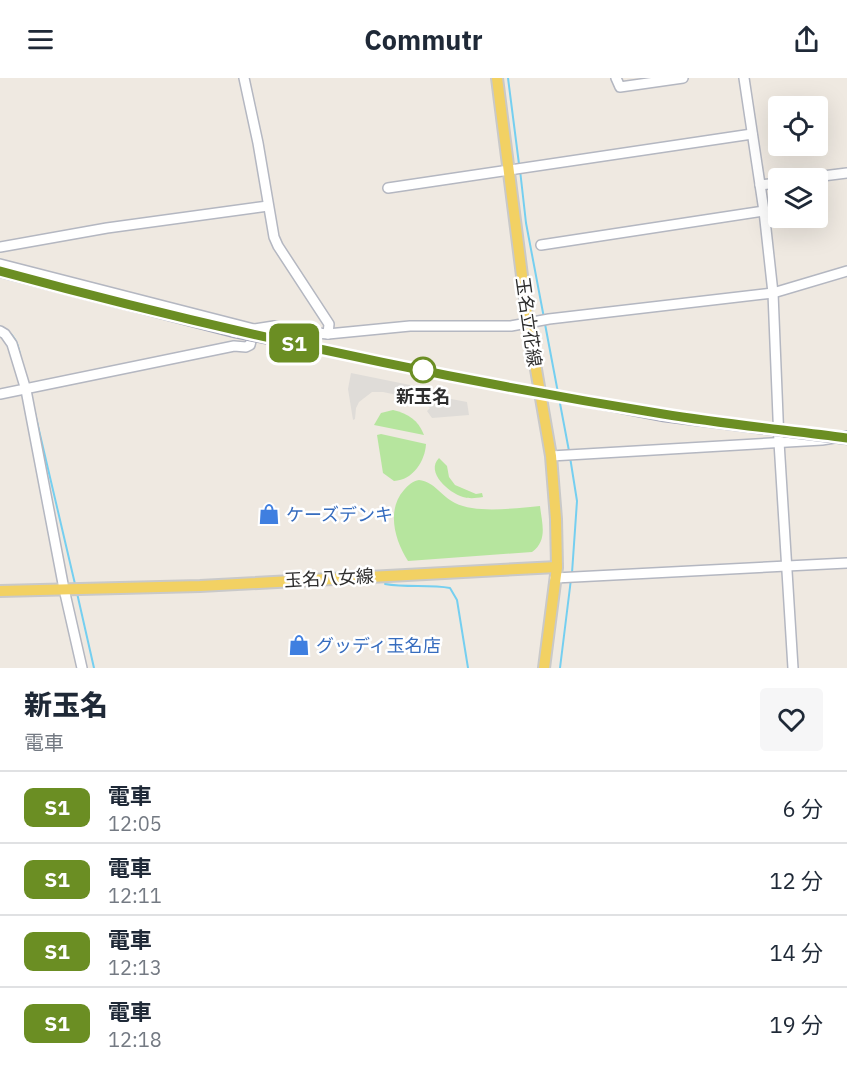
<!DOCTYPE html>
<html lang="ja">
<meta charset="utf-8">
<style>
:root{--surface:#fff;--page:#f6f6f7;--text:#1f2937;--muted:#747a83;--line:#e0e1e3}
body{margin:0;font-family:"IBM Plex Sans","Noto Sans JP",sans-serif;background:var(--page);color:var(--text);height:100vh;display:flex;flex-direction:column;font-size:22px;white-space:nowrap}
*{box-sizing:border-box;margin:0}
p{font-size:20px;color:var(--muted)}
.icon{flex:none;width:33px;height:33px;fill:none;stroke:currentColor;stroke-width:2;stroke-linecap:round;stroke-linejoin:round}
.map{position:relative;height:590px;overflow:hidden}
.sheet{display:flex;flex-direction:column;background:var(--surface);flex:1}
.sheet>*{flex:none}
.badge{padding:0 12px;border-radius:9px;font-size:21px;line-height:39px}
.fabs{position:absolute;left:768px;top:18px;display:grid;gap:12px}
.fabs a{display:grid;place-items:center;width:60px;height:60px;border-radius:6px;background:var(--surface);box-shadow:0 6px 24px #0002;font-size:30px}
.map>.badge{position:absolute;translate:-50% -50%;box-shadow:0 0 0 3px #fff}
.round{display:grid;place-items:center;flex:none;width:63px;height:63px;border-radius:6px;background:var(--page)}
.overview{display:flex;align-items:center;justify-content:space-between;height:102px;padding:0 24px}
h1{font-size:28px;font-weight:800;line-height:45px}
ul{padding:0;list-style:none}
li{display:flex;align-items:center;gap:18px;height:72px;padding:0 24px;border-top:2px solid var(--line)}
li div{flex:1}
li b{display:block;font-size:22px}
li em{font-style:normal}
li .badge{min-width:66px;font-weight:700;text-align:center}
header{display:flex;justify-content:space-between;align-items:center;height:78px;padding:0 24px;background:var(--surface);font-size:27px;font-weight:800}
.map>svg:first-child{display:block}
.green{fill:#b6e59e}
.plaza{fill:#dfdcd8}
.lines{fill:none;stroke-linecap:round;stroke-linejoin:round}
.stream{stroke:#75cff0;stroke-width:2}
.minor-casing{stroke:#b4b7c1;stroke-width:12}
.major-casing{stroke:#c9c9c9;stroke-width:14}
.minor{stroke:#fff;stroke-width:9}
.major{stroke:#f2d163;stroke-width:10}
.rail-casing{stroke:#a3a6b8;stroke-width:4.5}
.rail{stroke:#fff;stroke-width:2;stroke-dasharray:7;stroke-linecap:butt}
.line-casing{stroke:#fff;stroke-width:14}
.line{stroke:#6b8e23;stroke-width:9}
.stop-dot{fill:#fff;stroke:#6b8e23;stroke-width:3}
.labels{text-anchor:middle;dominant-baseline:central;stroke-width:5;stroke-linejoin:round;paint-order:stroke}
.street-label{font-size:18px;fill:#2e2e2e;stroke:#fff}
.stop-label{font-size:18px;font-weight:bold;fill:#2e2e2e;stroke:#fff}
.shop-label{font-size:18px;fill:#366cbe;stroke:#fff;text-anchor:start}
</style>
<header><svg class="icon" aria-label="menu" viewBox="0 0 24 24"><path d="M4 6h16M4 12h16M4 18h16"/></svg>Commutr<svg class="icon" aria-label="share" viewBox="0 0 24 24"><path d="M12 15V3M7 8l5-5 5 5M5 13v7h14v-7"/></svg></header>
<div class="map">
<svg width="847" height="590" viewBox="0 0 847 590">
<rect width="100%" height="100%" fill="#efe9e1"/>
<!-- green -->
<g class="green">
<path d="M393,332C409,336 418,342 424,357L374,347L381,335Z"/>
<path d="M381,356L426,366C425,383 413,402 394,403L383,395L377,357Z"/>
<path d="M439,380L447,388L449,399L455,407L476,416L482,415L483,419C476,420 470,421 463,419C449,415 425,394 439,380Z"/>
<path d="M419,402C435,404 441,418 455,425C477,436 516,430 540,428C542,446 548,462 532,474L408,483C395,463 386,432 404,412C408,407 413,403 419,402Z"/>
</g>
<!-- plaza -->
<g class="plaza">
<polygon points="351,295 415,308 418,310 416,321 383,314 372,314 359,324 356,330 355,341 353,342 348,311"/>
<polygon points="425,316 467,324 469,337 432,340 427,333 430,330 424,325"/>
</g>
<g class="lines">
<!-- stream -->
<g class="stream">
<polyline points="508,0 519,86"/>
<polyline points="520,92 526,145 544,240"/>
<polyline points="545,246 569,373"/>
<path d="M7,253C17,259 19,271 21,282"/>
<polyline points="34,331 75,506"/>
<polyline points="570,379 577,423 572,495"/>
<path d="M385,506C407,510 429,506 450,510L457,522L468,590"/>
<polyline points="77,515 94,590"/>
<polyline points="560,590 571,501"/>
</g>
<defs>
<g id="minor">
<polyline points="244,0 258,65 274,159 278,168 329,246 328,256"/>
<polyline points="616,0 620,9 683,0"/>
<polyline points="744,0 764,133 773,215 779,364 793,590"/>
<polyline points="807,100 847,95"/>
<polyline points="760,107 778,105"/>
<polyline points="388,110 752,56"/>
<polyline points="541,167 764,133"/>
<polyline points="0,169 107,150 268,128"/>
<polyline points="0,186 254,251 274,248 305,254 328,256 410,248 511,248 549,241 773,215 847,193"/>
<polyline points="0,253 5,256 12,266 26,312 64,511 82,590"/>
<polyline points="0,316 234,268 246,269 250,267 254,251"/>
<polyline points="551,378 822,362 847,358"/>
<polyline points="555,500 847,485"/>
</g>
<g id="major">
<polyline points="497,0 528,245 551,378 556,441 557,489 544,590"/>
<polyline points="0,513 200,508 557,489"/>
</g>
</defs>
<!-- minor casing -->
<use href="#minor" class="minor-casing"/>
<!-- major casing -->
<use href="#major" class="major-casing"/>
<!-- minor -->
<use href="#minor" class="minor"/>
<!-- major -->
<use href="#major" class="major"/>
<defs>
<polyline id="rail" points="0,198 234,258 428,297 663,342 847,365"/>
</defs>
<!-- rail casing -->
<use href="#rail" class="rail-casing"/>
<!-- rail -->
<use href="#rail" class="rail"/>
</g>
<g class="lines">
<defs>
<path id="line" d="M0,193C218,252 440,300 663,336C724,346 786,352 847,360"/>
</defs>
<!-- line casing -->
<use href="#line" class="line-casing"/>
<!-- line -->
<use href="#line" class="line"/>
</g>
<!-- icons -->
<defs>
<symbol id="shop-bare" viewBox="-9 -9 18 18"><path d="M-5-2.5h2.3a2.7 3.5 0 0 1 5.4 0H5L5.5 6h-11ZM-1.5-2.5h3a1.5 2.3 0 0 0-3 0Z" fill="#3f7fe0" stroke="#fff" stroke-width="2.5" paint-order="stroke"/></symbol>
</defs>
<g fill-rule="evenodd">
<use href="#shop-bare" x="254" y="421" width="30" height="30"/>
<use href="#shop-bare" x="284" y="552" width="30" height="30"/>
</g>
<!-- markers -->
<circle class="stop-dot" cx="423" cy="292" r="12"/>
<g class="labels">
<!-- street labels -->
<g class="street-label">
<text transform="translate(529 244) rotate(82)">玉名立花線</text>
<text transform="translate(329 500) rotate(-3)">玉名八女線</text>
</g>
<!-- stop labels -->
<g class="stop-label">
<text x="423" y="318">新玉名</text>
</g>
<!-- shop labels -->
<g class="shop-label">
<text x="286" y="436">ケーズデンキ</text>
<text x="316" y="567">グッディ玉名店</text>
</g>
</g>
</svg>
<div class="fabs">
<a><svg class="icon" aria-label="locate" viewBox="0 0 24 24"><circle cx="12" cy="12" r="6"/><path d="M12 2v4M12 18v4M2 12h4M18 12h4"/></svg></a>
<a><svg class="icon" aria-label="layers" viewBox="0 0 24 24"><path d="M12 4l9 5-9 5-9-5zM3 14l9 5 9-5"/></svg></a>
</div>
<b class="badge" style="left:294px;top:265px;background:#6b8e23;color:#fff">S1</b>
</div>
<section class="sheet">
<div class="overview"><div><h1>新玉名</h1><p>電車</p></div><a class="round"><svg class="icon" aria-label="heart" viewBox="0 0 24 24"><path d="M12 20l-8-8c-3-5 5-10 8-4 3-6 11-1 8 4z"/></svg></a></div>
<ul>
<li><span class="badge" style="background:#6b8e23;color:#fff">S1</span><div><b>電車</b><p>12:05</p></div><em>6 分</em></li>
<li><span class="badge" style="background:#6b8e23;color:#fff">S1</span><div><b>電車</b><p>12:11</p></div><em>12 分</em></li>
<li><span class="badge" style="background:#6b8e23;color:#fff">S1</span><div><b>電車</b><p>12:13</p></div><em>14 分</em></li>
<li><span class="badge" style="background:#6b8e23;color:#fff">S1</span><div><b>電車</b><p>12:18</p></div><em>19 分</em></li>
</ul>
</section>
